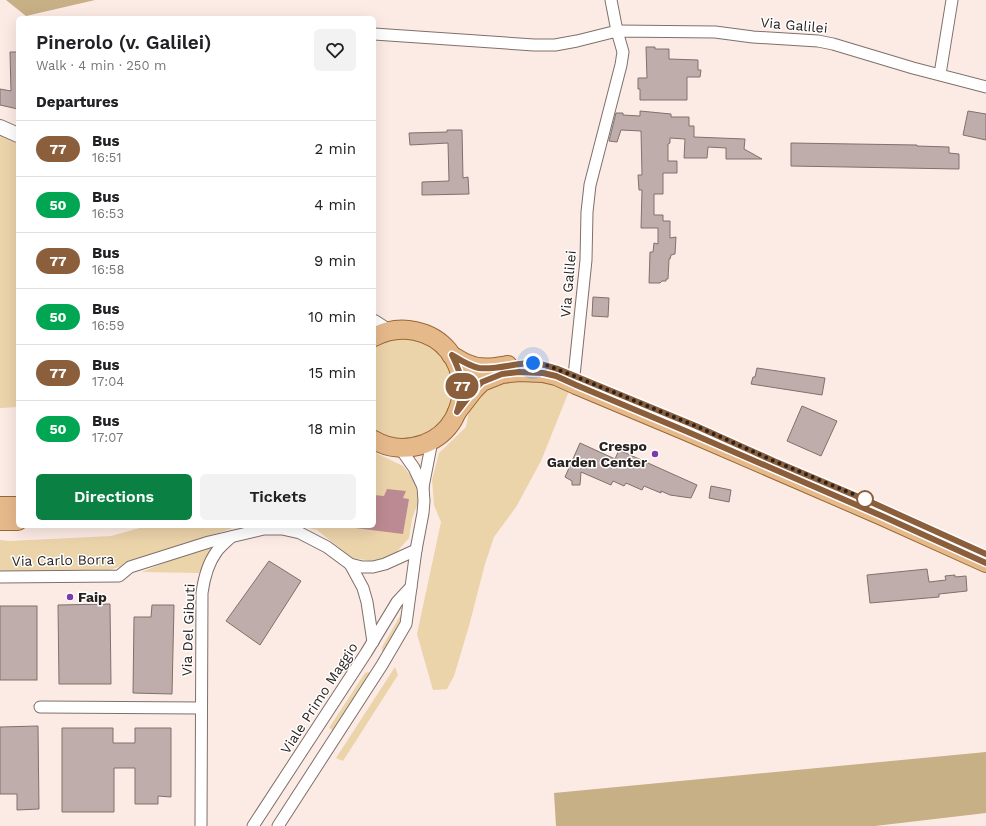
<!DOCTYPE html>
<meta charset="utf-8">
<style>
:root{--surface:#fff;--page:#f2f2f2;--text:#202124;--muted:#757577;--line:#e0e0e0;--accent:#0b8043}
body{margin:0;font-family:"Work Sans",sans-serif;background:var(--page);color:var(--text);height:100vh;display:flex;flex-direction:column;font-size:15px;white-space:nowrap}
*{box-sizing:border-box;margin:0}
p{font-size:13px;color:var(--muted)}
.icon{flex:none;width:22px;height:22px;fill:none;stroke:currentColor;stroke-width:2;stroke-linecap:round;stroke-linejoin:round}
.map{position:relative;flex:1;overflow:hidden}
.sheet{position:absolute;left:16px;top:16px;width:360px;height:512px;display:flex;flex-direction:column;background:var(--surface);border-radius:6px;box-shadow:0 4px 16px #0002}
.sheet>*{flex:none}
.badge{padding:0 8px;border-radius:13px;font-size:14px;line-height:26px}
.you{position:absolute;width:20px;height:20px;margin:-10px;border:3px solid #fff;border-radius:50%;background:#1a73e8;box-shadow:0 0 0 6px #1a73e833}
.map>.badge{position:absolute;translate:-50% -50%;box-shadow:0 0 0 2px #fff}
h2{padding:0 20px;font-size:15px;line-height:36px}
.round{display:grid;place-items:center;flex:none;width:42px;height:42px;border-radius:6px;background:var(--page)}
.headline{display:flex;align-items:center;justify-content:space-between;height:68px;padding:0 20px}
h1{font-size:19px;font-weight:600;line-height:30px}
.action{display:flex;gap:8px;margin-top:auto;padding:8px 20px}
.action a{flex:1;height:46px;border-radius:6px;background:var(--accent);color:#fff;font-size:16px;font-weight:600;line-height:46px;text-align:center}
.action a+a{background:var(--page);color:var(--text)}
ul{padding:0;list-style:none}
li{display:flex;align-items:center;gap:12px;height:56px;padding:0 20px;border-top:1px solid var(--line)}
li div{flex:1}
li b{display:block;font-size:15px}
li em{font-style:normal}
li .badge{min-width:44px;font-weight:700;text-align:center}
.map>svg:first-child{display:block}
.green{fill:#ebd3aa}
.forest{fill:#c7af86}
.water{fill:#bc8a93}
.building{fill:#beadaa;stroke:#80706e}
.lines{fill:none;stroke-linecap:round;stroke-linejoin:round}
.minor-casing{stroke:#7f706a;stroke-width:13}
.tertiary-casing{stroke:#7f706a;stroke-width:16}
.primary-casing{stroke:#996734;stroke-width:20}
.minor{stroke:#fff;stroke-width:11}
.tertiary{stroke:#fff;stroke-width:14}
.primary{stroke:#e6b98b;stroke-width:18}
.line-casing{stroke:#fff;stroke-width:9}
.line{stroke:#8b5e3c;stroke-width:6}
.walk{stroke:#292320;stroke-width:4;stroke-dasharray:0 7.2}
.poi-dot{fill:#8038aa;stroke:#fff;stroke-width:1.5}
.stop-dot{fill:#fff;stroke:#8b5e3c;stroke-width:2}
.labels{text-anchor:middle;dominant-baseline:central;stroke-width:3;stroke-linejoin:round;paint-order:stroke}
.street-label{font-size:14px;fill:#292320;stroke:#fff}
.poi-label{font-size:14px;font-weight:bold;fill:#292320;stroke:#fff;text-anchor:end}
</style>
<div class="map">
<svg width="986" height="826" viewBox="0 0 986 826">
<rect width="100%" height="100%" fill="#fcebe4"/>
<!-- green -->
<g class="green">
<polygon points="0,134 18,142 18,407 0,408"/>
<polygon points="396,339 412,339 428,345 441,355 450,369 454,386 453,403 445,419 433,432 417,440 400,442 374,432 374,348 380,343"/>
<polygon points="516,379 551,379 571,386 541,461 516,507 494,537 485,564 469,626 454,676 447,689 433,690 417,634 441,522 434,505 432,480 439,453 466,427 469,411 482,391"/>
<polygon points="374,452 403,466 414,480 419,500 412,519 409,538 393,556 372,561 352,558 317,530 300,526 374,526"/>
<polygon points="147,526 245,526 236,527 104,572 0,574 0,540 10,541 111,536"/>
<polygon points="211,548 213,552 208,559 199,573 142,572 171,560"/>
<polygon points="407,604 403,622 384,652 382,651 382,647"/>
<polygon points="395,667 398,675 343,761 336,758"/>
<polygon points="368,672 371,674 336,732 329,728 365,673"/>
</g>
<!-- forest -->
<g class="forest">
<polygon points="6,0 95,0 26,16"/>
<polygon points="986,752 986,813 875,826 556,826 554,793"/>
</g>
<!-- water -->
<polygon class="water" points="387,489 406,491 403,498 409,499 403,534 339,526 374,526 374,495 384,496"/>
<!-- building -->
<g class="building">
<polygon points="646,47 655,47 655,49 669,49 669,59 698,60 698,70 701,70 700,77 687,77 687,100 640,100 640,89 638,89 638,78 647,78"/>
<polygon points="10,52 18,52 18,109 0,105 0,89 11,91"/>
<polygon points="640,111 671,114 671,117 689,117 689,126 694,126 694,137 745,139 744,149 762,159 726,159 726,148 708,147 707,158 684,158 685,139 670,138 670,143 668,144 668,161 677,161 677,173 663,173 663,194 654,194 654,215 663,215 663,221 670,221 670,238 676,237 675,254 671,255 670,259 669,259 668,279 666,279 666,281 662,281 660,283 649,283 650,252 653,252 654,243 658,244 658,228 641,228 642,190 639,190 638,175 642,175 641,131 621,130 617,142 609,141 616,113 623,113 623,115 640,116"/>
<polygon points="968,111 986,114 986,140 963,135"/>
<polygon points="447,130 462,130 463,178 468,177 469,194 422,195 422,182 449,181 448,143 410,145 409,133 447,132"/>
<polygon points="791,143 917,145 917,146 949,147 949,153 959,154 959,169 791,166"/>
<polygon points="593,297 609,298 608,317 592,316"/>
<polygon points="757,368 825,378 822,395 751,384 753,377 755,377"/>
<polygon points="802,406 837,421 821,456 787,441"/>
<polygon points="580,443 615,459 619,450 697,485 691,498 670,495 661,491 661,493 644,486 642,490 626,483 624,486 613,481 611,485 581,472 580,485 572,485 572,481 565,477"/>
<polygon points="711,486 731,490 729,502 709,498"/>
<polygon points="269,561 301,581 260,645 226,621"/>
<polygon points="927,569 929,582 946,580 945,576 955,575 955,577 966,576 967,591 939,594 939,597 870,603 867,575"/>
<polygon points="110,604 111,684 59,684 58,605"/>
<polygon points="152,605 174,605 172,694 133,693 134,617 151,617"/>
<rect x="0" y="606" width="37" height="74"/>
<polygon points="38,726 39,809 17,810 17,794 0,794 0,727"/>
<polygon points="62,728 113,728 113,743 135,743 135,728 171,728 171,797 158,796 158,804 135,804 135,768 114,768 114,812 62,812"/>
</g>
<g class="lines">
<defs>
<g id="minor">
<polyline points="374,34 534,45 555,45 577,41 617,31 715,32 753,37 818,41 833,44 913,68 986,87"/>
<polyline points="940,74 952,0"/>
<polyline points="574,376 586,260 587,212 590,185 621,65 623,52 617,31 611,0"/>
<polyline points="400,448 414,468 423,487"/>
<polyline points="350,564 363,588 367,602 373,642"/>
<polyline points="0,577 119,576 130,567 209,542 264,529 282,529 300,533 327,547 350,564 362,567 373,567 385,564 416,550"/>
<polyline points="40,707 201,708"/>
<path d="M201,826L202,593C204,578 208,563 217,551C221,546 227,541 231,537"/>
<polyline points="253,826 366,653 397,602 411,587"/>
<polyline points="278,826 382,665 406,624 416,550 423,513 424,501 423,487 432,441"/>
</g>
<g id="tertiary">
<polyline points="0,127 18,135"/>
<polyline points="374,322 388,331"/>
</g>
<g id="primary">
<path d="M374,337C387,330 401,328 415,331C473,343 478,423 424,444C407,450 389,449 374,440"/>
<path d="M451,355C457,358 462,362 468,364C481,370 495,367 508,365"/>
<polyline points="457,412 474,390 482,382 502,374 519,372 543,373 556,376 576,385 688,432 882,516 986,563"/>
<polyline points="0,506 18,506"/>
<polyline points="0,521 18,521"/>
</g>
</defs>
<!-- minor casing -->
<use href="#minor" class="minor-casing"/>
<!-- tertiary casing -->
<use href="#tertiary" class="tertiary-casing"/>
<!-- primary casing -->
<use href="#primary" class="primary-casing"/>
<!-- minor -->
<use href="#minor" class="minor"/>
<!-- tertiary -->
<use href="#tertiary" class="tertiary"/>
<!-- primary -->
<use href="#primary" class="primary"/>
</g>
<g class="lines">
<defs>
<path id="line" d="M986,554L873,503L774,461L696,426L558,369C550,367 541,363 532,363C514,363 497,370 479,368C469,366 460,360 452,355C463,377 465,388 457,412L474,390L482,382L502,374L519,372L543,373L556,376L576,385L688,432L882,516L986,563"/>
</defs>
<!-- line casing -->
<use href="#line" class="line-casing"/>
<!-- line -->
<use href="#line" class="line"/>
<!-- walk -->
<polyline class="walk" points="533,363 546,365 574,376 696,426 774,461 865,499"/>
</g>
<!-- markers -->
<g class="poi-dot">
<circle cx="655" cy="454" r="4"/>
<circle cx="70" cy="597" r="4"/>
</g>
<circle class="stop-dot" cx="865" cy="499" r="8"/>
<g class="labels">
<!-- street labels -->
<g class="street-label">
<text transform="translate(794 25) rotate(5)">Via Galilei</text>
<text transform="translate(568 284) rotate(-85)">Via Galilei</text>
<text transform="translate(63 560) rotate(-1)">Via Carlo Borra</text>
<text transform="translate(188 630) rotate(-88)">Via Del Gibuti</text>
<text transform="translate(319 698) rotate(-57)">Viale Primo Maggio</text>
</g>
<!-- poi labels -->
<g class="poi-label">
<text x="647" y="446">Crespo<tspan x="647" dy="16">Garden Center</tspan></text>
<text x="78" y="597" text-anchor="start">Faip</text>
</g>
</g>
</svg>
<div class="you" style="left:533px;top:363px"></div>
<b class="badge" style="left:462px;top:386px;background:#8b5e3c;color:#fff">77</b>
<section class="sheet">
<div class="headline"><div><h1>Pinerolo (v. Galilei)</h1><p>Walk · 4 min · 250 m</p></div><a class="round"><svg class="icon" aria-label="heart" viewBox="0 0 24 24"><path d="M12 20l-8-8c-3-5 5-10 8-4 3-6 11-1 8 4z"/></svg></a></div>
<h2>Departures</h2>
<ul>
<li><span class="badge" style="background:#8b5e3c;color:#fff">77</span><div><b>Bus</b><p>16:51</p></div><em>2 min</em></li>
<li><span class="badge" style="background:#00a651;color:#fff">50</span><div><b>Bus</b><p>16:53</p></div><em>4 min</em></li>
<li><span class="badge" style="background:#8b5e3c;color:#fff">77</span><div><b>Bus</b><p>16:58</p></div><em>9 min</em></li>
<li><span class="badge" style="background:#00a651;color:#fff">50</span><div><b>Bus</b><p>16:59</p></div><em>10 min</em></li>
<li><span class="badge" style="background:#8b5e3c;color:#fff">77</span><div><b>Bus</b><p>17:04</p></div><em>15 min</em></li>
<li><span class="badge" style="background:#00a651;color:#fff">50</span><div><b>Bus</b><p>17:07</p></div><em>18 min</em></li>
</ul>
<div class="action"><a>Directions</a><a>Tickets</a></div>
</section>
</div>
